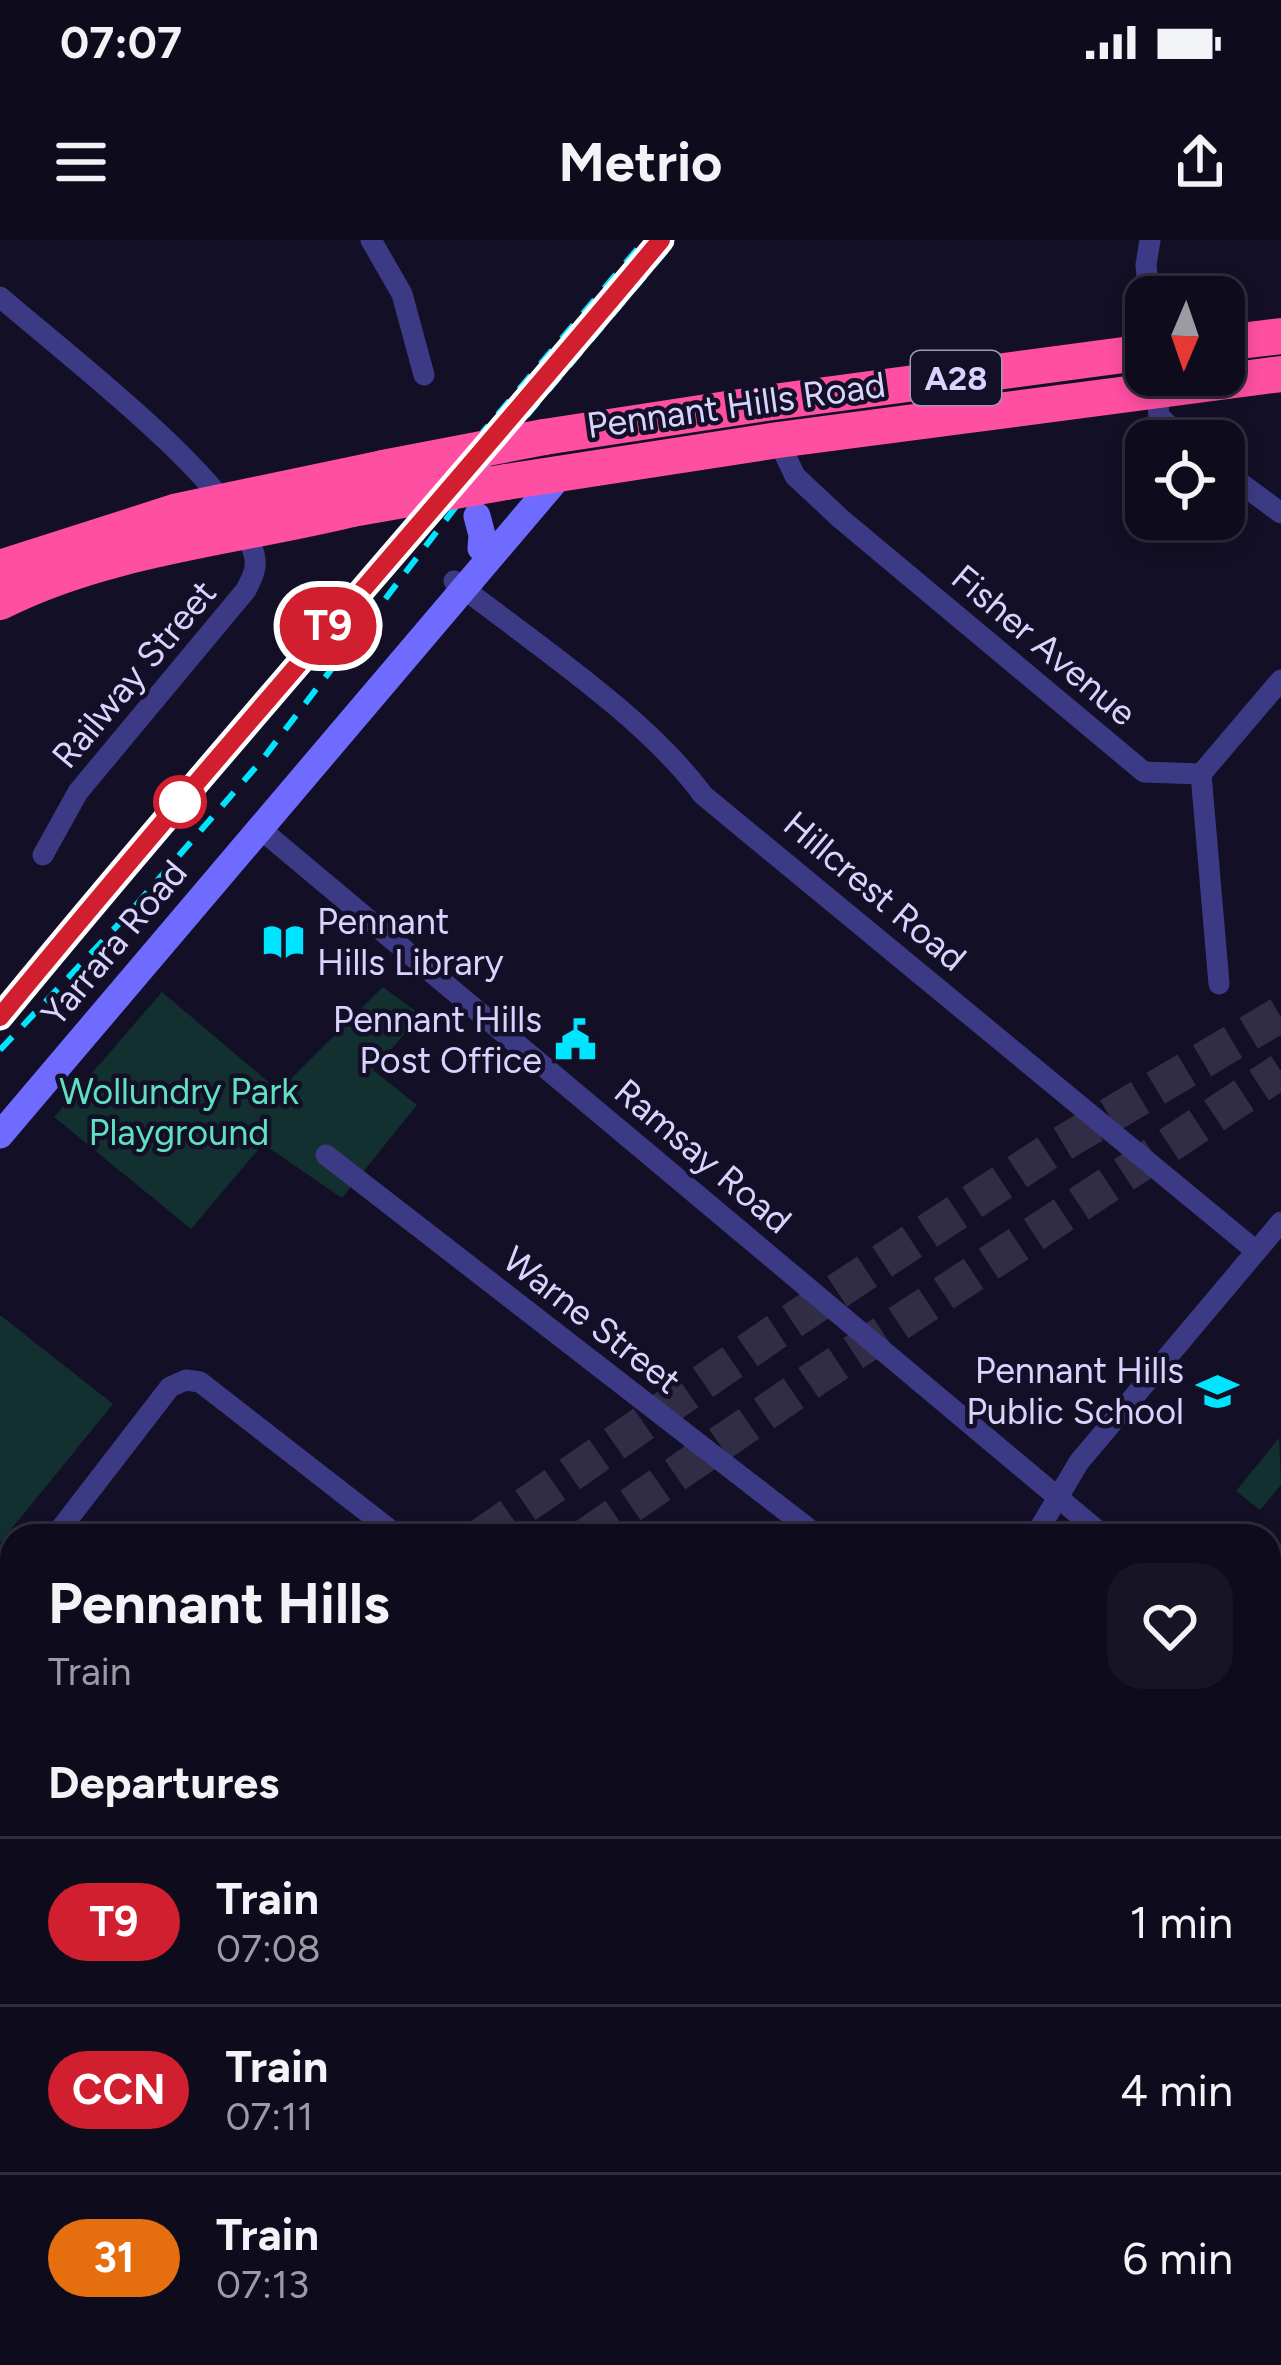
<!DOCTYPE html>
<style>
:root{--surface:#0e0b1c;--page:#171425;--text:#f1f3f6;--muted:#9b9ba3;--line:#2e2b3b}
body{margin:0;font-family:Figtree,sans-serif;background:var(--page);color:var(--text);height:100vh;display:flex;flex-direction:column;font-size:45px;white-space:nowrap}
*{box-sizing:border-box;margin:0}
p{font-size:39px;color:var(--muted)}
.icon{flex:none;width:66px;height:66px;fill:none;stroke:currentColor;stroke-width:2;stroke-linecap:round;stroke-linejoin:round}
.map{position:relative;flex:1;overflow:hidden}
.sheet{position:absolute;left:0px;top:1284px;width:1281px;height:843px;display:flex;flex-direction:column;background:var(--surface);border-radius:36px 36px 0 0;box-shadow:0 6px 18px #0003,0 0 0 3px var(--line)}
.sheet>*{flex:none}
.badge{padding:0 24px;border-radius:39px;font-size:42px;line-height:78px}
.needle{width:78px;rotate:182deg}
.fabs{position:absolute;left:1125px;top:36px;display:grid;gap:24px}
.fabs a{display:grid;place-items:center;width:120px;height:120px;border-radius:24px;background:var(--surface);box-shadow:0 6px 18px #0003,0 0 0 3px var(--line);font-size:60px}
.map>.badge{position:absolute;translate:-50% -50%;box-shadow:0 0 0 6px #fff}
h2{padding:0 48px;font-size:45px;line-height:108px}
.round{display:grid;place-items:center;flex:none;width:126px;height:126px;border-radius:36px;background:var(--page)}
.head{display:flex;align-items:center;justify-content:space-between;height:204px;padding:0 48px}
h1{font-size:57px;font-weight:700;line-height:90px}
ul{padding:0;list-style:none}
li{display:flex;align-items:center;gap:36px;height:168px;padding:0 48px;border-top:3px solid var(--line)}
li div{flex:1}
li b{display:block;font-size:45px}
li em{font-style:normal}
li .badge{min-width:132px;font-weight:700;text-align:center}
.status{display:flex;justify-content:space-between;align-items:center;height:84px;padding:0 60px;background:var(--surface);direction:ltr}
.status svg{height:33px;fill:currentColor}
header{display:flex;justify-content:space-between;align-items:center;height:156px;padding:0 48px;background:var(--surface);font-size:54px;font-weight:700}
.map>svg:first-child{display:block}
.green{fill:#12302f}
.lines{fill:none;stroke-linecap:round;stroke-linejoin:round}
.highway-tunnel{stroke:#312d47;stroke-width:36;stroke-dasharray:36 18;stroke-linecap:butt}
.street{stroke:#3d3a85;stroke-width:21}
.secondary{stroke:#6f6bff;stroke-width:27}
.highway{stroke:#ff4fa3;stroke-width:36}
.rail{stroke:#00e5ff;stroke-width:6;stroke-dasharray:18 15;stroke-linecap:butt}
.highway-bridge{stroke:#ff4fa3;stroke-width:36}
.line-casing{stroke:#fff;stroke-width:27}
.line{stroke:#d11f2f;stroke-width:18}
.stop-dot{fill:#fff;stroke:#d11f2f;stroke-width:6}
.labels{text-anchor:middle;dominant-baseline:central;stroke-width:9;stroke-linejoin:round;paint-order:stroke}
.shield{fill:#130f26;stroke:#9e99be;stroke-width:3}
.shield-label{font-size:33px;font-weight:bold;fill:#d9d4ff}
.street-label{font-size:36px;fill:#d9d4ff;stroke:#130f26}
.poi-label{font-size:36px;fill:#d9d4ff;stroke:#130f26;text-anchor:end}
.park-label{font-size:36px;fill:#5fe0c0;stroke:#130f26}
</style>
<div class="status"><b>07:07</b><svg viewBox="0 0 49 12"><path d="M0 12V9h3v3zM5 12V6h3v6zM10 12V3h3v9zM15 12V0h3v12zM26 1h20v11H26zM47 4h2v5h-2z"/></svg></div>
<header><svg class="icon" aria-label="menu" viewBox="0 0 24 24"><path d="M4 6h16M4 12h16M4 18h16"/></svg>Metrio<svg class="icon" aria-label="share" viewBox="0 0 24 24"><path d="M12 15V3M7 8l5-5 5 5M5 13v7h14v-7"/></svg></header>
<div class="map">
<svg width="1281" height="2125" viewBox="0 0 1281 2125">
<rect width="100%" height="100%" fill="#130f26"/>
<!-- green -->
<g class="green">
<polygon points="383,747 421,775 373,830 417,865 342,958 263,904 191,989 54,877 162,752 279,851"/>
<polygon points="0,1075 113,1164 0,1303"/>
<polygon points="1279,1198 1281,1245 1260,1270 1236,1251"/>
</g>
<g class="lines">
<!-- highway-tunnel -->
<g class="highway-tunnel">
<polyline points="481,1296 774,1093 1048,912 1281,774"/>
<polyline points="586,1296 814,1139 1281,831"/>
<polyline points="0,1650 12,1641"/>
<polyline points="0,1726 12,1717"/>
</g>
<!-- street -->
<g class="street">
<polyline points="371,0 402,54 424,135"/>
<path d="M0,57C62,111 234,241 254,314C258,328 252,338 246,350L78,552L43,615"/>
<polyline points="1149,57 1146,25 1150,0"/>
<polyline points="1156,141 1159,176 1185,201"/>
<polyline points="778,200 795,236 841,279 1144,532 1201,534 1281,440"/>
<polyline points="1224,231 1281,273"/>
<path d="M454,341C531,401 647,478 703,555L1256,1011"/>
<polyline points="1201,534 1219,744"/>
<polyline points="258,587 1104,1296"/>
<polyline points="326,915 818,1296"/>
<polyline points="55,1296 170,1147 186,1140 200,1142 398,1296"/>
<polyline points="1035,1296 1079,1222 1281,982"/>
<polyline points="0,1368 12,1352"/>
<polyline points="1269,1433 1281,1443"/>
<polyline points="1269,1473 1281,1457"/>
<polyline points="0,2011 12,1995"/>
<polyline points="1269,2016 1281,2005"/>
<polyline points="1134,2124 1150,2115"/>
<polyline points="416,2125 423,2115"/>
<polyline points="772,2125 780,2115"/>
</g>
<!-- secondary -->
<g class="secondary">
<polyline points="477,276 482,295 481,308"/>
<polyline points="0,895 562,233"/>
<polyline points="0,1682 12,1691"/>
<polyline points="564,2115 577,2125"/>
</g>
<!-- highway -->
<g class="highway">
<polyline points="1224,103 1281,96"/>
<polyline points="544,197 766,163 1146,112"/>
<polyline points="506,242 778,200 1281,134"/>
<polyline points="0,328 178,271 383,228"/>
<path d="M0,362C106,308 238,297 352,269"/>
</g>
<!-- rail -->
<g class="rail">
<polyline points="434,250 645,0"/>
<polyline points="0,777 342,370 455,242"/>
<polyline points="0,810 130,672 262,520 513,192 675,0"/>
</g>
<!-- highway-bridge -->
<g class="highway-bridge">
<polyline points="383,228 544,197"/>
<polyline points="352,269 506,242"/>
</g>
</g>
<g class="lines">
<defs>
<path id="line" d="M0,777C216,514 443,261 661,0"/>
</defs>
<!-- line casing -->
<use href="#line" class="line-casing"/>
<!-- line -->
<use href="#line" class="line"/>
</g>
<!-- icons -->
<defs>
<symbol id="library-bare" viewBox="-9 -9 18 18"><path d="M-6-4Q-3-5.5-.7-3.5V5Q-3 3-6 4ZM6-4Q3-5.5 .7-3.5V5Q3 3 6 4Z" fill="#00e5ff" stroke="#130f26" stroke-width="2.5" paint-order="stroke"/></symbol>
<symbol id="civic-bare" viewBox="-9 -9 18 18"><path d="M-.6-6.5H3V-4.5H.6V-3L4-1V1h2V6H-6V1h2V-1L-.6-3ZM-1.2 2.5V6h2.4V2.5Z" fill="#00e5ff" stroke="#130f26" stroke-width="2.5" paint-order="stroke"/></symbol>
<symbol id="school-bare" viewBox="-9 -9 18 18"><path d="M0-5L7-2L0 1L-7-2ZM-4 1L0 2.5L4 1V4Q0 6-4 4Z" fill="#00e5ff" stroke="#130f26" stroke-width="2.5" paint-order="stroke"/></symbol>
</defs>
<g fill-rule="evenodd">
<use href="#library-bare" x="254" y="672" width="59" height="59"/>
<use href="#civic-bare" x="546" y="770" width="59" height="59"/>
<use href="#school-bare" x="1188" y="1122" width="59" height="59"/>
</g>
<!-- markers -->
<circle class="stop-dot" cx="180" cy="562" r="24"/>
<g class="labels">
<!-- shield labels -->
<rect class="shield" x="911" y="111" width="90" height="54" rx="9"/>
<g class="shield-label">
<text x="956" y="138">A28</text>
</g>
<!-- street labels -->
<g class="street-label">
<text transform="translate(736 165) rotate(-8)">Pennant Hills Road</text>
<text transform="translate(1044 405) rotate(40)">Fisher Avenue</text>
<text transform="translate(134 434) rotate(-50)">Railway Street</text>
<text transform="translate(875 651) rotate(40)">Hillcrest Road</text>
<text transform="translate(114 703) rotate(-50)">Yarrara Road</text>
<text transform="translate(703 916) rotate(40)">Ramsay Road</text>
<text transform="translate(592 1080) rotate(38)">Warne Street</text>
</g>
<!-- poi labels -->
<g class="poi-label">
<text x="317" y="681" text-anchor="start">Pennant<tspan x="317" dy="41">Hills Library</tspan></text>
<text x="542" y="779">Pennant Hills<tspan x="542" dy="41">Post Office</tspan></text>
<text x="1184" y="1130">Pennant Hills<tspan x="1184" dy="41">Public School</tspan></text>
</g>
<!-- park labels -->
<g class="park-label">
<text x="179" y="851">Wollundry Park<tspan x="179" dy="41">Playground</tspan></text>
</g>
</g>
</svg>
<div class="fabs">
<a><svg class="needle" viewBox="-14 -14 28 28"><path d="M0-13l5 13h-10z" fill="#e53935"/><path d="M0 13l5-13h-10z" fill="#9b9ba3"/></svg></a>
<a><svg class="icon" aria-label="locate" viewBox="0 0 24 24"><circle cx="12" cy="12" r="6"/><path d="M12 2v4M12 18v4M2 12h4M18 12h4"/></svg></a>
</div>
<b class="badge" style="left:328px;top:386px;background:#d11f2f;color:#fff">T9</b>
<section class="sheet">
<div class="head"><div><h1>Pennant Hills</h1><p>Train</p></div><a class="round"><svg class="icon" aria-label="heart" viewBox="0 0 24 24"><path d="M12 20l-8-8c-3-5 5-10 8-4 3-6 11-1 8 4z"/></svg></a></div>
<h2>Departures</h2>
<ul>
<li><span class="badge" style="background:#d11f2f;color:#fff">T9</span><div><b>Train</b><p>07:08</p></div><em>1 min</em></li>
<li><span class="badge" style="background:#d11f2f;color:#fff">CCN</span><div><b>Train</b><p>07:11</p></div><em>4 min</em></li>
<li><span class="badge" style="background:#e56e0f;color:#fff">31</span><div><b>Train</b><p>07:13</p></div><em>6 min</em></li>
</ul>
</section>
</div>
